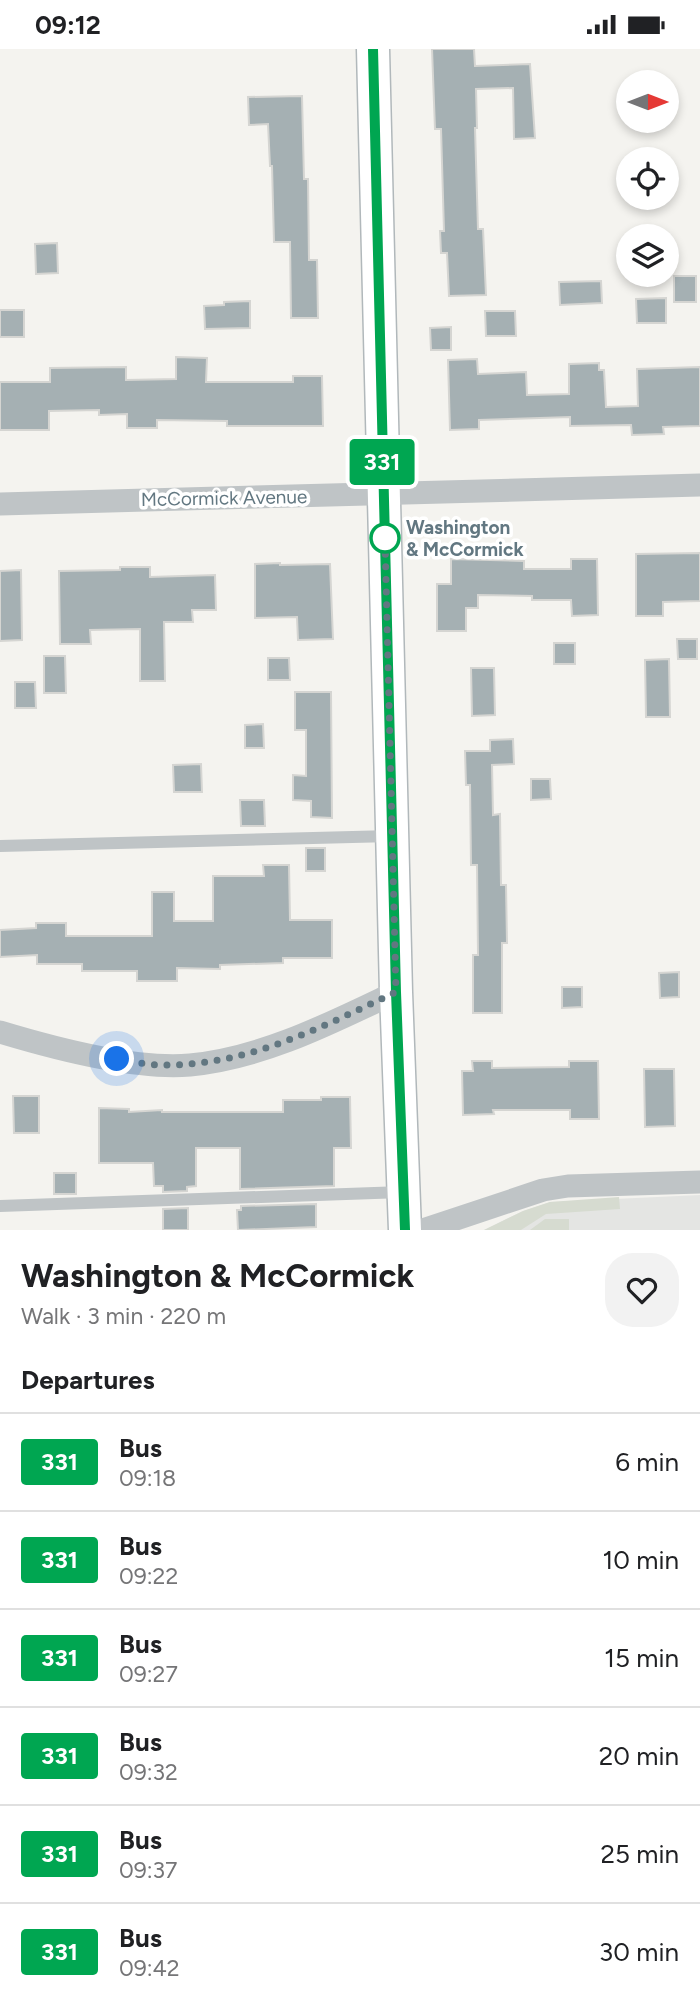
<!DOCTYPE html>
<meta charset="utf-8">
<style>
:root{--surface:#fff;--page:#f2f2f2;--text:#202124;--muted:#757577;--line:#e0e0e0}
body{margin:0;font-family:Figtree,sans-serif;background:var(--page);color:var(--text);height:100vh;display:flex;flex-direction:column;font-size:26px;white-space:nowrap}
*{box-sizing:border-box;margin:0}
p{font-size:23px;color:var(--muted)}
.icon{flex:none;width:38px;height:38px;fill:none;stroke:currentColor;stroke-width:2;stroke-linecap:round;stroke-linejoin:round}
.map{position:relative;height:1181px;overflow:hidden}
.side{display:flex;flex-direction:column;background:var(--surface);flex:1}
.side>*{flex:none}
.badge{padding:0 14px;border-radius:5px;font-size:24px;line-height:46px}
.needle{width:46px;rotate:90deg}
.tools{position:absolute;left:616px;top:21px;display:grid;gap:14px}
.tools a{display:grid;place-items:center;width:63px;height:63px;border-radius:50%;background:var(--surface);box-shadow:0 4px 10px #0003;font-size:35px}
.you{position:absolute;width:35px;height:35px;margin:-18px;border:5px solid #fff;border-radius:50%;background:#1a73e8;box-shadow:0 0 0 10px #1a73e833}
.map>.badge{position:absolute;translate:-50% -50%;box-shadow:0 0 0 4px #fff}
h2{padding:0 21px;font-size:26px;line-height:63px}
.round{display:grid;place-items:center;flex:none;width:74px;height:74px;border-radius:28px;background:var(--page)}
.headline{display:flex;align-items:center;justify-content:space-between;height:119px;padding:0 21px}
h1{font-size:33px;font-weight:700;line-height:52px}
ul{padding:0;list-style:none}
li{display:flex;align-items:center;gap:21px;height:98px;padding:0 21px;border-top:2px solid var(--line)}
li div{flex:1}
li b{display:block;font-size:26px}
li em{font-style:normal}
li .badge{min-width:77px;font-weight:700;text-align:center}
.status{display:flex;justify-content:space-between;align-items:center;height:49px;padding:0 35px;background:var(--surface);direction:ltr}
.status svg{height:19px;fill:currentColor}
.map>svg:first-child{display:block}
.built{fill:#e4e5e3}
.green{fill:#d6dbd0}
.building{fill:#a5b0b3;stroke:#d5d5d2;stroke-width:2}
.lines{fill:none;stroke-linecap:round;stroke-linejoin:round}
.secondary-casing{stroke:#b1b8bb;stroke-width:35}
.lane{stroke:#bfc4c6;stroke-width:12}
.street{stroke:#bfc4c6;stroke-width:23}
.secondary{stroke:#fff;stroke-width:32}
.line-casing{stroke:#fff;stroke-width:16}
.line{stroke:#00a651;stroke-width:10}
.walk{stroke:#627781;stroke-width:7;stroke-dasharray:0 12.6}
.stop-dot{fill:#fff;stroke:#00a651;stroke-width:3.5}
.labels{text-anchor:middle;dominant-baseline:central;stroke-width:7;stroke-linejoin:round;paint-order:stroke}
.street-label{font-size:19px;fill:#627781;stroke:#fff}
.stop-label{font-size:19px;font-weight:bold;fill:#627781;stroke:#fff;text-anchor:start}
</style>
<div class="status"><b>09:12</b><svg viewBox="0 0 49 12"><path d="M0 12V9h3v3zM5 12V6h3v6zM10 12V3h3v9zM15 12V0h3v12zM26 1h20v11H26zM47 4h2v5h-2z"/></svg></div>
<div class="map">
<svg width="700" height="1181" viewBox="0 0 700 1181">
<rect width="100%" height="100%" fill="#f4f3ef"/>
<!-- built -->
<polygon class="built" points="700,1146 700,1181 484,1181 523,1162 550,1153"/>
<!-- green -->
<g class="green">
<polygon points="619,1148 620,1160 546,1165 521,1181 484,1181 523,1162 550,1153"/>
<polygon points="545,1170 569,1170 569,1181 530,1181"/>
</g>
<!-- building -->
<g class="building">
<polygon points="432,0 474,0 475,17 530,15 535,89 514,90 513,39 476,40 477,79 475,79 478,180 483,180 486,246 449,247 447,204 441,204 440,182 444,182 441,80 435,80"/>
<polygon points="302,47 304,130 308,130 309,211 317,211 318,269 291,269 290,193 274,193 272,117 270,117 268,75 249,76 248,48"/>
<polygon points="57,194 58,224 36,225 35,195"/>
<rect x="674" y="227" width="22" height="26"/>
<polygon points="601,232 602,254 560,256 559,233"/>
<polygon points="666,249 666,274 637,274 636,250"/>
<polygon points="250,252 250,279 205,280 204,257 224,256 224,253"/>
<rect x="0" y="261" width="24" height="27"/>
<polygon points="485,262 515,262 516,287 486,287"/>
<polygon points="451,278 451,301 431,301 430,279"/>
<polygon points="176,308 207,309 206,333 293,333 293,327 322,327 323,377 227,377 227,372 157,371 157,379 127,379 127,365 99,366 99,361 49,362 49,381 0,381 0,333 50,333 50,319 126,318 126,331 176,330"/>
<polygon points="477,310 478,325 526,323 527,346 569,345 569,315 599,314 599,321 604,321 606,358 638,357 637,320 700,318 700,377 663,378 664,385 632,386 631,376 570,377 570,368 479,371 479,380 450,381 448,311"/>
<polygon points="700,504 700,552 663,553 663,567 636,567 636,505"/>
<polygon points="451,510 524,512 524,520 571,520 571,510 597,510 598,566 572,567 571,551 532,551 532,547 478,546 478,559 466,559 466,582 437,582 437,535 451,535"/>
<polygon points="280,514 280,516 330,515 333,590 298,591 297,568 255,569 255,515"/>
<polygon points="120,518 150,518 150,528 215,526 216,561 192,561 193,573 164,573 165,632 140,632 140,580 90,581 91,595 60,595 59,522 120,521"/>
<polygon points="21,521 22,591 0,592 0,522"/>
<polygon points="677,590 697,590 697,610 678,610"/>
<rect x="554" y="594" width="21" height="21"/>
<polygon points="44,607 65,607 66,644 44,644"/>
<polygon points="268,609 289,609 290,631 268,631"/>
<polygon points="669,610 670,668 646,668 645,611"/>
<polygon points="471,619 494,619 495,666 472,667"/>
<polygon points="15,633 35,633 36,659 15,659"/>
<polygon points="295,643 331,643 332,769 311,768 311,752 293,751 293,726 306,727 306,681 295,681"/>
<polygon points="263,675 264,699 245,699 245,676"/>
<polygon points="513,690 514,715 492,716 493,766 500,765 501,836 506,836 507,894 502,894 502,964 473,964 473,906 478,906 477,816 471,816 470,736 466,736 465,702 490,702 490,691"/>
<polygon points="201,715 202,743 174,743 173,716"/>
<polygon points="531,730 550,730 551,750 531,751"/>
<polygon points="240,751 264,751 265,777 241,777"/>
<rect x="306" y="799" width="19" height="23"/>
<polygon points="263,816 289,816 290,871 332,871 332,909 283,909 283,914 220,916 220,920 177,919 177,932 137,932 137,922 82,922 82,915 37,915 37,906 0,908 0,881 36,879 36,874 66,874 66,887 152,887 152,843 174,843 174,872 213,872 213,827 264,827"/>
<polygon points="679,923 679,948 660,949 659,924"/>
<polygon points="562,938 582,938 582,958 562,959"/>
<polygon points="472,1012 492,1012 492,1019 569,1018 569,1012 598,1012 599,1070 570,1070 570,1061 493,1061 494,1065 463,1066 462,1022 473,1022"/>
<polygon points="644,1020 674,1020 675,1077 645,1078"/>
<polygon points="13,1047 39,1047 39,1084 14,1084"/>
<polygon points="321,1048 350,1048 351,1099 334,1099 334,1137 240,1140 240,1099 196,1099 196,1137 187,1138 187,1142 163,1143 163,1137 154,1137 153,1114 99,1114 99,1059 129,1060 129,1063 162,1061 162,1063 283,1063 283,1051 321,1051"/>
<rect x="54" y="1124" width="22" height="21"/>
<polygon points="316,1155 316,1178 238,1181 237,1161 241,1161 241,1157"/>
<polygon points="188,1159 188,1181 163,1181 163,1160"/>
</g>
<g class="lines">
<defs>
<polyline id="secondary" points="373,0 396,943 405,1181"/>
</defs>
<!-- secondary casing -->
<use href="#secondary" class="secondary-casing"/>
<!-- lane -->
<g class="lane">
<polyline points="0,797 392,787"/>
<polyline points="0,1157 403,1143"/>
</g>
<!-- street -->
<g class="street">
<polyline points="0,455 700,436"/>
<path d="M0,983C53,999 135,1021 190,1016C263,1009 331,974 396,943"/>
<polyline points="423,1181 543,1141 568,1137 700,1133"/>
</g>
<!-- secondary -->
<use href="#secondary" class="secondary"/>
</g>
<g class="lines">
<defs>
<polyline id="line" points="373,0 396,943 405,1181"/>
</defs>
<!-- line casing -->
<use href="#line" class="line-casing"/>
<!-- line -->
<use href="#line" class="line"/>
<!-- walk -->
<path class="walk" d="M117,1010C131,1012 146,1016 160,1016C245,1018 322,978 396,943L385,489"/>
</g>
<!-- markers -->
<circle class="stop-dot" cx="385" cy="489" r="14"/>
<g class="labels">
<!-- street labels -->
<g class="street-label">
<text transform="translate(224 449) rotate(-1)">McCormick Avenue</text>
</g>
<!-- stop labels -->
<g class="stop-label">
<text x="406" y="478">Washington<tspan x="406" dy="22">&amp; McCormick</tspan></text>
</g>
</g>
</svg>
<div class="tools">
<a><svg class="needle" viewBox="-14 -14 28 28"><path d="M0-13l5 13h-10z" fill="#e53935"/><path d="M0 13l5-13h-10z" fill="#757577"/></svg></a>
<a><svg class="icon" aria-label="locate" viewBox="0 0 24 24"><circle cx="12" cy="12" r="6"/><path d="M12 2v4M12 18v4M2 12h4M18 12h4"/></svg></a>
<a><svg class="icon" aria-label="layers" viewBox="0 0 24 24"><path d="M12 4l9 5-9 5-9-5zM3 14l9 5 9-5"/></svg></a>
</div>
<div class="you" style="left:117px;top:1010px"></div>
<b class="badge" style="left:382px;top:413px;background:#00a651;color:#fff">331</b>
</div>
<section class="side">
<div class="headline"><div><h1>Washington &amp; McCormick</h1><p>Walk · 3 min · 220 m</p></div><a class="round"><svg class="icon" aria-label="heart" viewBox="0 0 24 24"><path d="M12 20l-8-8c-3-5 5-10 8-4 3-6 11-1 8 4z"/></svg></a></div>
<h2>Departures</h2>
<ul>
<li><span class="badge" style="background:#00a651;color:#fff">331</span><div><b>Bus</b><p>09:18</p></div><em>6 min</em></li>
<li><span class="badge" style="background:#00a651;color:#fff">331</span><div><b>Bus</b><p>09:22</p></div><em>10 min</em></li>
<li><span class="badge" style="background:#00a651;color:#fff">331</span><div><b>Bus</b><p>09:27</p></div><em>15 min</em></li>
<li><span class="badge" style="background:#00a651;color:#fff">331</span><div><b>Bus</b><p>09:32</p></div><em>20 min</em></li>
<li><span class="badge" style="background:#00a651;color:#fff">331</span><div><b>Bus</b><p>09:37</p></div><em>25 min</em></li>
<li><span class="badge" style="background:#00a651;color:#fff">331</span><div><b>Bus</b><p>09:42</p></div><em>30 min</em></li>
</ul>
</section>
